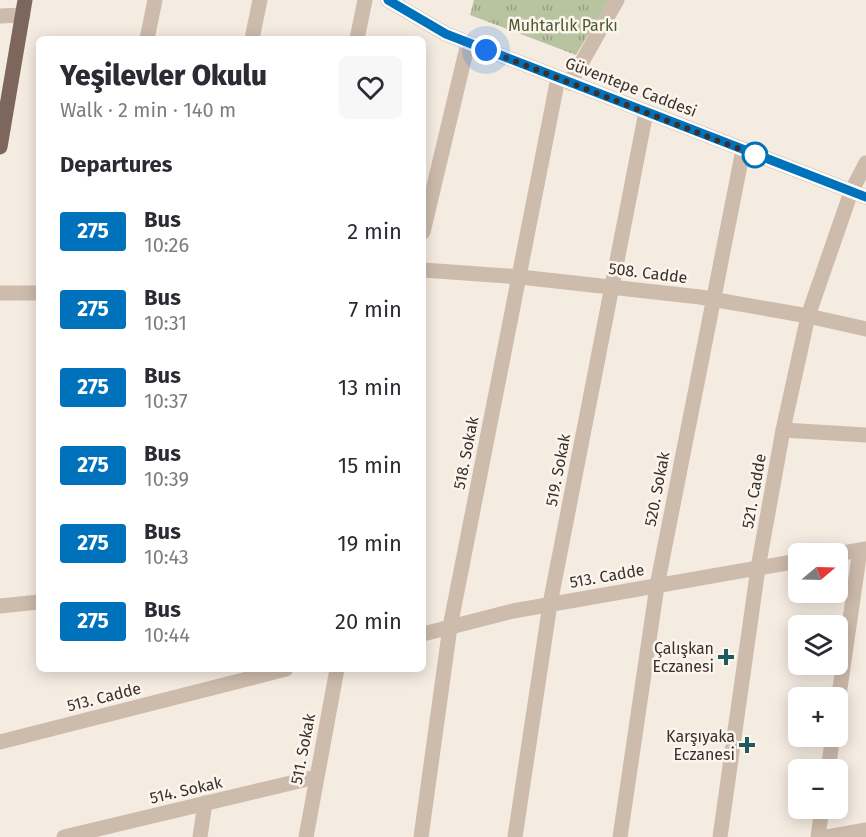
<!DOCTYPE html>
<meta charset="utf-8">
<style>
:root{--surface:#fff;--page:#f7f7f7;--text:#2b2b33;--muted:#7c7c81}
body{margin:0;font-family:"Fira Sans",sans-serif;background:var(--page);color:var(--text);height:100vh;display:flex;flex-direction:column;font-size:22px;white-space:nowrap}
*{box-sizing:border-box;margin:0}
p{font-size:20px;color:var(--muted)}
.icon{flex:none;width:33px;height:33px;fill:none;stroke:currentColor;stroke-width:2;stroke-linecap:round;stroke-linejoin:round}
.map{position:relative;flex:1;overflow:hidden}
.drawer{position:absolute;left:36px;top:36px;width:390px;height:636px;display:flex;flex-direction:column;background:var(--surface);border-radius:9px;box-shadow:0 3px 15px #0003}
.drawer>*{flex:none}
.badge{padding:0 12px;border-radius:4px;font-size:21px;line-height:39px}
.needle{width:39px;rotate:71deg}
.fabs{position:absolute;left:788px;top:543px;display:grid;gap:12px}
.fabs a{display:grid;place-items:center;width:60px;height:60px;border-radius:9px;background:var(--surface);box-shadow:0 3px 15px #0003;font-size:30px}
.you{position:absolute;width:30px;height:30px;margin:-15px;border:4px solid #fff;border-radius:50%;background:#1a73e8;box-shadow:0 0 0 9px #1a73e833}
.map>.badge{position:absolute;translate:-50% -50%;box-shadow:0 0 0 3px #fff}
h2{padding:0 24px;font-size:22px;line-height:54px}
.round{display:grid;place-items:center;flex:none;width:63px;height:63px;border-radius:9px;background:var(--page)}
.headline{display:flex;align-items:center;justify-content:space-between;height:102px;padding:0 24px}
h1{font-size:28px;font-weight:800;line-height:45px}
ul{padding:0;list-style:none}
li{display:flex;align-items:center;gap:18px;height:78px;padding:0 24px}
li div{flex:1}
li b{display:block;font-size:22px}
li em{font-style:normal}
li .badge{min-width:66px;font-weight:700;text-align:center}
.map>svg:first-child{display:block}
.park{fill:url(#park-tufts)}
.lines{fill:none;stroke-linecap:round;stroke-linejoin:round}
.minor{stroke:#cdbbac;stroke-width:15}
.major{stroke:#7d675c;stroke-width:15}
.line-casing{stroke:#fff;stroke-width:14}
.line{stroke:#0072bc;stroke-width:9}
.walk{stroke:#3b302b;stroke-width:6;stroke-dasharray:0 10.8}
.stop-dot{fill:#fff;stroke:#0072bc;stroke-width:3}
.poi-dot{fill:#1f5a5e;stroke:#fbf5ee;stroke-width:2}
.labels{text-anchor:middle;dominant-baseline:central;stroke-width:5;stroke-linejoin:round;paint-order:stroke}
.park-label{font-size:16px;fill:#4a5a2e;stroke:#fbf5ee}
.street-label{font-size:16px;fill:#3b302b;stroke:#fbf5ee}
.poi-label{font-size:16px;fill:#3b302b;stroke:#fbf5ee;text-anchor:end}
</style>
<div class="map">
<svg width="866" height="837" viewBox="0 0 866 837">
<defs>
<pattern id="park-tufts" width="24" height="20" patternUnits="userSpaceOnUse" patternTransform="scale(1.5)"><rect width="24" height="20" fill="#b8c4a0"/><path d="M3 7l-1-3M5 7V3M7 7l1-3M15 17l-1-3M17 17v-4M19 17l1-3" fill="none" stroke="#97a083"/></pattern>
</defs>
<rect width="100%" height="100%" fill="#f4ebe1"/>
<!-- park -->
<polygon class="park" points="474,0 609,0 576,55 470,15"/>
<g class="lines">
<!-- minor -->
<g class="minor">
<polyline points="388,0 446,34 866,197"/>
<polyline points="0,16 23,15"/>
<polyline points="147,39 155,0"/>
<polyline points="252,39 260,0"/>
<polyline points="357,39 365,0"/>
<polyline points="570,83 617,0"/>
<polyline points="423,232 468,43"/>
<polyline points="423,270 520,277 700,297 808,316 866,329"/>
<polyline points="0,293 39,293"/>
<polyline points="783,430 866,435"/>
<polyline points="837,554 866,549"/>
<polyline points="0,606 39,602"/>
<polyline points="423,634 513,611 798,561"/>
<polyline points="837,709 860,550"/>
<polyline points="0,742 286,669"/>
<polyline points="828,770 833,736"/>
<polyline points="64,837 316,777"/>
<polyline points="200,837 205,803"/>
<polyline points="306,837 337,669"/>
<polyline points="421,837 450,627 558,78"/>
<polyline points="515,837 550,604 646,112"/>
<polyline points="620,837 657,586 743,150"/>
<polyline points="720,837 758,568 783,430 808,316 851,192 866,163"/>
<polyline points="818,837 822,808"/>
<polyline points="827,837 866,830"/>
</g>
<!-- major -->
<polyline class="major" points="0,147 25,0"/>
</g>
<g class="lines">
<defs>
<polyline id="line" points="388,0 446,34 866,197"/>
</defs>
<!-- line casing -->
<use href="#line" class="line-casing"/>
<!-- line -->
<use href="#line" class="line"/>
<!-- walk -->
<polyline class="walk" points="486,50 765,159 755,155"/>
</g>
<!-- markers -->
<circle class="stop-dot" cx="755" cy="155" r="12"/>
<g class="poi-dot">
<path d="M723 648h6v6h6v6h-6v6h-6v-6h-6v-6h6z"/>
<path d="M744 736h6v6h6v6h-6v6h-6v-6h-6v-6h6z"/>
</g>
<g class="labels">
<!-- park labels -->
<g class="park-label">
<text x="563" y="25">Muhtarlık Parkı</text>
</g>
<!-- street labels -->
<g class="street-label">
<text transform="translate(631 87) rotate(21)">Güventepe Caddesi</text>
<text transform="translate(648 273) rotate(7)">508. Cadde</text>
<text transform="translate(466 453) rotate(-79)">518. Sokak</text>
<text transform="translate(558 470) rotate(-79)">519. Sokak</text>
<text transform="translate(657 489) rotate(-79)">520. Sokak</text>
<text transform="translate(754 491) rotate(-80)">521. Cadde</text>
<text transform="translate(607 576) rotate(-10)">513. Cadde</text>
<text transform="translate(104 697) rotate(-14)">513. Cadde</text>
<text transform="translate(303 749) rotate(-79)">511. Sokak</text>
<text transform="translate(186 790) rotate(-13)">514. Sokak</text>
</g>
<!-- poi labels -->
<g class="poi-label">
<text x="714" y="648">Çalışkan<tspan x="714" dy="18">Eczanesi</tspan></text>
<text x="735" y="736">Karşıyaka<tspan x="735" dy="18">Eczanesi</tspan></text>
</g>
</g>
</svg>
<div class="fabs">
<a><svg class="needle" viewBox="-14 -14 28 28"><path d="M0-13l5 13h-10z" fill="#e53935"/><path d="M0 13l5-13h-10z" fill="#7c7c81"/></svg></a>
<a><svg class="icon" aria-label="layers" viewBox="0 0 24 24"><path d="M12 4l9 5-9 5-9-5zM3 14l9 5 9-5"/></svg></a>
<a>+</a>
<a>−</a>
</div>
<div class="you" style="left:486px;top:50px"></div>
<section class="drawer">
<div class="headline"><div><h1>Yeşilevler Okulu</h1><p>Walk · 2 min · 140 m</p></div><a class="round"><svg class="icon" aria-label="heart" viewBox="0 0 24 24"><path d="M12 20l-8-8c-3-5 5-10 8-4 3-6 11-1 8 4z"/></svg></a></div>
<h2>Departures</h2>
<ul>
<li><span class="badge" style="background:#0072bc;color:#fff">275</span><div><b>Bus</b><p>10:26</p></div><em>2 min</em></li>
<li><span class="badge" style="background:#0072bc;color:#fff">275</span><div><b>Bus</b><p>10:31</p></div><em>7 min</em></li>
<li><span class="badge" style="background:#0072bc;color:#fff">275</span><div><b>Bus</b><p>10:37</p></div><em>13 min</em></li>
<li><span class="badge" style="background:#0072bc;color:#fff">275</span><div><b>Bus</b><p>10:39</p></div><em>15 min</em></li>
<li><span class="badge" style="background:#0072bc;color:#fff">275</span><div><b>Bus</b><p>10:43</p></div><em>19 min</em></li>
<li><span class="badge" style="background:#0072bc;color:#fff">275</span><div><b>Bus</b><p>10:44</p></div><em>20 min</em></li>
</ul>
</section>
</div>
